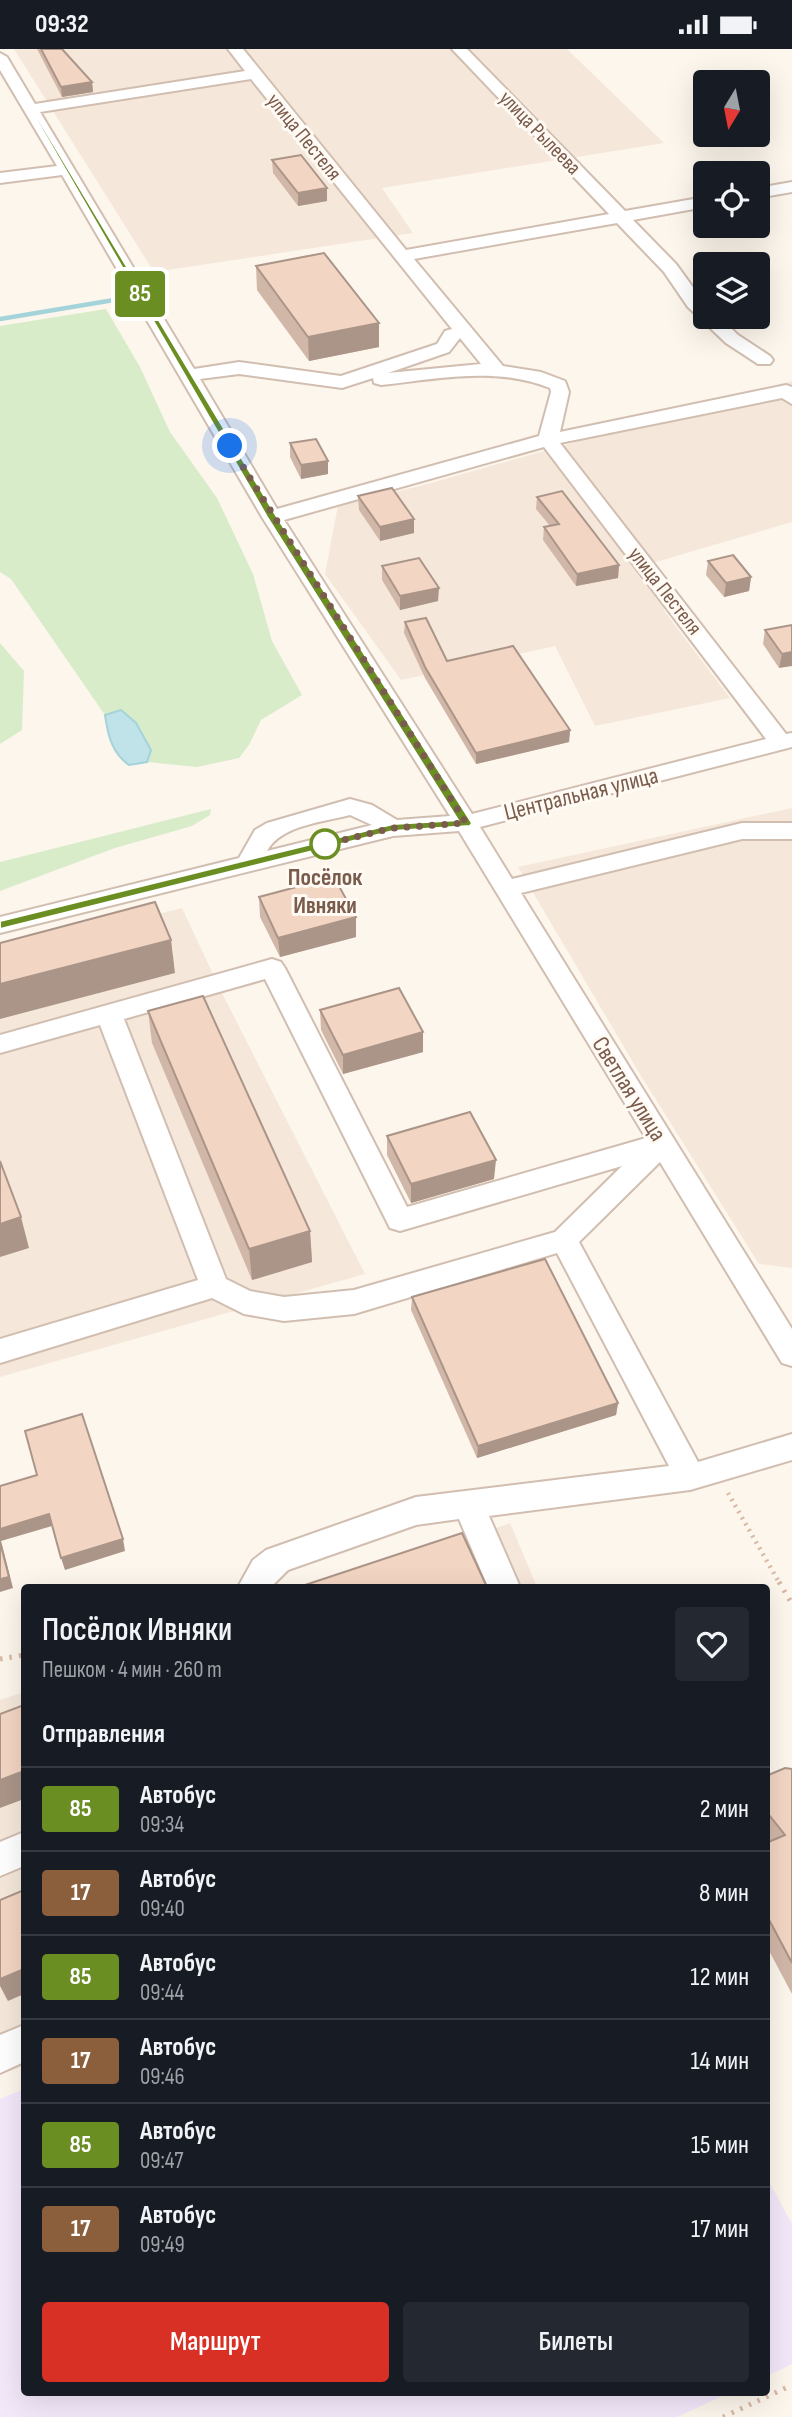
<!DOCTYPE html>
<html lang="ru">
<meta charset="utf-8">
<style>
:root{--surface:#171b24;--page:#242831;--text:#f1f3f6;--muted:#9ea1a6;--line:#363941;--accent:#d93025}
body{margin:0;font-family:"Sofia Sans Condensed",sans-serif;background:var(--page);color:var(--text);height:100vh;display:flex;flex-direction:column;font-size:26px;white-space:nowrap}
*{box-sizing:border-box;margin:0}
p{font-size:23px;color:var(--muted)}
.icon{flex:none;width:38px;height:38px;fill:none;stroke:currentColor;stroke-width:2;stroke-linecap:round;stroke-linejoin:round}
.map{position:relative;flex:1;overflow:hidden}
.sheet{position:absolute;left:21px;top:1535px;width:749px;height:812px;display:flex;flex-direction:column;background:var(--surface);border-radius:7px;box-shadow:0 7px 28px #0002}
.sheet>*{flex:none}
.badge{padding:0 14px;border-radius:5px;font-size:24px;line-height:46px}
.needle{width:46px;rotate:190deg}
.controls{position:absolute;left:693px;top:21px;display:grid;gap:14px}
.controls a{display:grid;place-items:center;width:77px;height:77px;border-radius:7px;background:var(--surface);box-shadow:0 7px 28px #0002;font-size:35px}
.you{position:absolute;width:35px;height:35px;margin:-18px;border:5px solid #fff;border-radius:50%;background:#1a73e8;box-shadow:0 0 0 10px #1a73e833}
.map>.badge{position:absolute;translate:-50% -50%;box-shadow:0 0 0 4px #fff}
h2{padding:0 21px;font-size:26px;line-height:63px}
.round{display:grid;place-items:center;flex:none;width:74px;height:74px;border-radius:7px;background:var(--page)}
.headline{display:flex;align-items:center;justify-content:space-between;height:119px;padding:0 21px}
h1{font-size:33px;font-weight:600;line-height:52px}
.action{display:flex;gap:14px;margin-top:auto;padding:14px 21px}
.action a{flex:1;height:80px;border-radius:7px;background:var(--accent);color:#fff;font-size:28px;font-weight:600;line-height:80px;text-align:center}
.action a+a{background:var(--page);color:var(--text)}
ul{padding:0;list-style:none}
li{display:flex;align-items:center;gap:21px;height:84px;padding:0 21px;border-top:2px solid var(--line)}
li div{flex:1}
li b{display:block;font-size:26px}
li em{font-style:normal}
li .badge{min-width:77px;font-weight:700;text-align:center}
.status{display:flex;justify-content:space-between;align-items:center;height:49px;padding:0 35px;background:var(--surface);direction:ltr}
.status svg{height:19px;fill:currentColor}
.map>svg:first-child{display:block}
.residential{fill:#f5e8da}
.education{fill:#f3e8fa}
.green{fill:#d8ecc9}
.water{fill:#bfe3e8;stroke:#a5d3da;stroke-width:2}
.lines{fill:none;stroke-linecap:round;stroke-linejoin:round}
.stream{stroke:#a5d3da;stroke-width:4.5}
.minor-casing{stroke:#d1beb0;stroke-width:4}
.path-far1{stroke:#d9b8a5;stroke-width:4.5;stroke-dasharray:2 5;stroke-linecap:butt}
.path{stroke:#d9b8a5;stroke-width:5;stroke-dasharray:2.5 7;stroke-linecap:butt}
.minor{fill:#fff;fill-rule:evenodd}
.wall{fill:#d1b7a8}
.shaded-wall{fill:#aa9588}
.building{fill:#f3d5c3;stroke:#aa9588;stroke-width:2}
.line{fill:#6b8e23;stroke:#fff;stroke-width:2}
.walk{stroke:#7a5c4d;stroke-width:7;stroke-dasharray:0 12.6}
.stop-dot{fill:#fff;stroke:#6b8e23;stroke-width:3.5}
.labels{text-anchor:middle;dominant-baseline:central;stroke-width:6;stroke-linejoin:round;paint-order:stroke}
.far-street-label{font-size:21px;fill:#7a5c4d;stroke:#fffaf3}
.street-label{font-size:24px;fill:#7a5c4d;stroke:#fffaf3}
.stop-label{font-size:24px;font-weight:bold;fill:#7a5c4d;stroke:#fffaf3}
</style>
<div class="status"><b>09:32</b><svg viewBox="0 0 49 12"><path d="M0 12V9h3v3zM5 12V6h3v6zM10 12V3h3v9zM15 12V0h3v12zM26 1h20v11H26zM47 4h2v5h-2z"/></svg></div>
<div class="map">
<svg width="792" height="2368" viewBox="0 0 792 2368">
<rect width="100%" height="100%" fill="#fdf6ec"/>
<!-- residential -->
<g class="residential">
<polygon points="14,0 567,0 664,94 382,139 413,184 154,223"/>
<polygon points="792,332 792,473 646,516 665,563 730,649 595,677 555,597 401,631 325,525 338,456 420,437"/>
<polygon points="792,759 792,1219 759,1215 641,1027 518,818"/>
<polygon points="182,859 222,944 365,1225 0,1328 0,905"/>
<polygon points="510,1474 537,1538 331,1538"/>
<polygon points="24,1643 24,2017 0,2026 0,1651"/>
</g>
<!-- education -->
<g class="education">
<polygon points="24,2040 24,2343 731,2343 677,2368 0,2368 0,2050"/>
<polygon points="767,2129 792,2175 792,2315 767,2327"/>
</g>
<!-- green -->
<g class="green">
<polygon points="106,260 140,318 170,383 217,449 253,525 272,592 302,646 261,671 249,696 239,709 197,718 147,713 151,700 121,661 105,666 11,530 0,523 0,277"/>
<polygon points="0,594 24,622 22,681 0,695"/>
<polygon points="211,760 210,766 192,777 115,799 0,842 0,813"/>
</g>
<!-- water -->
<path class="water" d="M121,661L136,674L151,701L147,713L129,716C112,704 108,687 105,666Z"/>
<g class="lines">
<!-- stream -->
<polyline class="stream" points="0,270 120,250"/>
<defs>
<g id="minor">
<path d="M228,0H243L406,201L609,165L452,0H467L625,162L705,148V158L633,171L676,215L705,255V268H719L738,286L770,307L773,311L770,315H758L726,294L688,258L664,223L617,174L414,210L503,317L541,323L565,332L569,343L560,383L786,336L792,338V355L782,349L560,394L786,685L792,684V698L480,778L512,830L742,774H792V790H742L521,844L792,1280V1317L782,1314L660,1113L579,1193L698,1413L792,1385V1411L690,1441L489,1467L520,1538H488L459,1470L416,1476L288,1521L271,1538H238L253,1511L266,1501L416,1448L669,1417L557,1204L354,1265L284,1272L244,1265L212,1249L0,1314V1290L198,1231L100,976L0,1004V986L272,910L281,913L285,919L407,1158L646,1089L459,782L393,787L0,884V868L239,809L255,781L267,774L350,750L372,756L397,771L450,767L262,468L62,126L0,134V124L57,117L0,21V4L7,8L35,55L245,22ZM251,30L452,280L445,282L437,295L341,327L239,313L194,320L40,63ZM460,289L481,315L388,324L449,303ZM239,325L342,339L373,329L374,334L381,336C437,330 496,317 550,339L551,343L539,387L277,460L200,330ZM544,398L766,690L472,765L284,471ZM350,766L372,776L267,802C281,776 324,773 350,766ZM265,930L390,1179L400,1182L622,1117L555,1183L354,1241L284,1248L250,1242L226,1230L124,970Z"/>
<polygon points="792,133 792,143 758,149 758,139"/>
<polygon points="24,1783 24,1817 0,1827 0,1793"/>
<polygon points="24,1976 24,2013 0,2024 0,1986"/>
</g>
</defs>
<!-- minor casing -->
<use href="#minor" class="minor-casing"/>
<!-- path-far1 -->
<polyline class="path-far1" points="728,1444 780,1535"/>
<!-- path -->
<g class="path">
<polyline points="779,1533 792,1555"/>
<polyline points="0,1610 24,1606"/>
<polyline points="723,2368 792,2336"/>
</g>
<!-- minor -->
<use href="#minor" class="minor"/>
</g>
<!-- wall -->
<g class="wall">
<polygon points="37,0 62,0 92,33 93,43 62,48"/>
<polygon points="272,111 327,152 298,157 273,124"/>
<polygon points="256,217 379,298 309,312 257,241"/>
<polygon points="290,394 328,412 328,425 301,430 290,408"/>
<polygon points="358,447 414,484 380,492 359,461"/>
<polygon points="537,448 619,516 618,529 576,537 543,491 544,478 550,477 536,460"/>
<polygon points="708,512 751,528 749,542 724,548 706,526"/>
<polygon points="382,517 438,552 400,561 382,531"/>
<polygon points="405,573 447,612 570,681 569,693 476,715 425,629 404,584"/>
<polygon points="792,576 779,619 763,595 765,581"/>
<polygon points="259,848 356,868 356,888 280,908 260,868"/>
<polygon points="320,961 423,1003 343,1025 321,981"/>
<polygon points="148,962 310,1182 312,1213 252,1231 152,994"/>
<polygon points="387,1087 494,1130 411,1154 387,1106"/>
<polygon points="412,1248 618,1354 616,1366 477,1409 411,1261"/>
<polygon points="792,1720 792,1945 766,1896 766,1794 769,1793 766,1789 766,1727"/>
</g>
<!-- shaded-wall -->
<g class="shaded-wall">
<polygon points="92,33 93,43 62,48 61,38"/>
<polygon points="327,139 327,152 298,157 298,144"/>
<polygon points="379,274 379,298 309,312 308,288"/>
<polygon points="328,412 328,425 301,430 301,416"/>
<polygon points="414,470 414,484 380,492 380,478"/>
<polygon points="619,516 618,529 576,537 577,525"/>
<polygon points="751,528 749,542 724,548 726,534"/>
<polygon points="439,539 438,552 400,561 400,547"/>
<polygon points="792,603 792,617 779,619 782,605"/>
<polygon points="570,681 569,693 476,715 476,704"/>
<polygon points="356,868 356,888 280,908 278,889"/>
<polygon points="171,891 175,924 0,970 0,935"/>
<polygon points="423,983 423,1003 343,1025 343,1006"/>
<polygon points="496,1111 494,1130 411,1154 411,1135"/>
<polygon points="21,1168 29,1199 0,1208 0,1175"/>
<polygon points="310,1182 312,1213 252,1231 249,1200"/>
<polygon points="618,1354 616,1366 477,1409 478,1397"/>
<polygon points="49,1465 52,1477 1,1492 13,1539 0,1543 0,1480"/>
<polygon points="123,1490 125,1502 65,1521 61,1509"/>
<polygon points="24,1722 24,1750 0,1759 0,1731"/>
<polygon points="24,1920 24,1945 8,1952 0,1937 0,1930"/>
</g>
<!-- building -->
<g class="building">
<polygon points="41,0 62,0 92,33 61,38"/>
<polygon points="301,106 327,139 298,144 272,111"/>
<polygon points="324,204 379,274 308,288 256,217"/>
<polygon points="316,390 328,412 301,416 290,394"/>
<polygon points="392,439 414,470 380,478 358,447"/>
<polygon points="562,442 619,516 577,525 544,478 559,475 537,448"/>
<polygon points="733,506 751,528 726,534 708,512"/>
<polygon points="419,509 439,539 400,547 382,517"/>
<polygon points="426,569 447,612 513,597 570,681 476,704 425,618 405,573"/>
<polygon points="792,576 792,603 782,605 765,581"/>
<polygon points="334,828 356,868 278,889 259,848"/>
<polygon points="155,853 171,891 0,935 0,894"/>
<polygon points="399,939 423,983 343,1006 320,961"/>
<polygon points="203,947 310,1182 249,1200 148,962"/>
<polygon points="470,1063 496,1111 411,1135 387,1087"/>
<polygon points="0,1112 21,1168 0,1175"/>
<polygon points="545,1210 618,1354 478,1397 412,1248"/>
<polygon points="82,1365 123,1490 61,1509 49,1465 0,1480 0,1437 37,1426 25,1382"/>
<polygon points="462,1484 487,1538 299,1538"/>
<polygon points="0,1493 9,1528 0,1530"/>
<polygon points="24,1656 24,1722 0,1731 0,1665"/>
<polygon points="785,1719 792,1720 792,1914 766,1865 766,1794 785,1786 766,1762 766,1727"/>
<polygon points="24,1841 24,1920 0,1930 0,1851"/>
</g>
<!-- line -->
<polygon class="line" points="0,6 277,468 472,774 470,777 393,782 0,880 0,872 393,775 458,771 267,468 0,8"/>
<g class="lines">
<!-- walk -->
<polyline class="walk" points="230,397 466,774 393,779 322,796 325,795"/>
</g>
<!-- markers -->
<circle class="stop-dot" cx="325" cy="795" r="14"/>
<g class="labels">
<!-- far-street labels -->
<g class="far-street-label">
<text transform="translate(540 84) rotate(46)">улица Рылеева</text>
<text transform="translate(304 88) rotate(51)">улица Пестеля</text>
<text transform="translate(665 542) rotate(52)">улица Пестеля</text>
</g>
<!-- street labels -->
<g class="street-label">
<text transform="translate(581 745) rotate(-14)">Центральная улица</text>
<text transform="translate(629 1040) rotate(58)">Светлая улица</text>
</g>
<!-- stop labels -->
<g class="stop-label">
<text x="325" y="828">Посёлок<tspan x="325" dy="28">Ивняки</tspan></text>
</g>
</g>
</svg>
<div class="controls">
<a><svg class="needle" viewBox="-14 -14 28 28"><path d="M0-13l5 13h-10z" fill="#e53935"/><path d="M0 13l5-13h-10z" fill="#9ea1a6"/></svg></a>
<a><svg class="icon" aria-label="locate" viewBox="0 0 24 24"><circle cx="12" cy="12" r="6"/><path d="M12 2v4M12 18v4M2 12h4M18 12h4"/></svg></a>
<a><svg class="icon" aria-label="layers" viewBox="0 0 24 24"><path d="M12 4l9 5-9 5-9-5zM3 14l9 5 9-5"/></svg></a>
</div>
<div class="you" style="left:230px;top:397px"></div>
<b class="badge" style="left:140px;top:245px;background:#6b8e23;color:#fff">85</b>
<section class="sheet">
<div class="headline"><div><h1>Посёлок Ивняки</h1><p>Пешком · 4 мин · 260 m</p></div><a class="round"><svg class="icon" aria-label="heart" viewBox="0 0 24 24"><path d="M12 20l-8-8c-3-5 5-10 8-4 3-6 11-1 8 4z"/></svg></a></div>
<h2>Отправления</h2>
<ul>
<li><span class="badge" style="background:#6b8e23;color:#fff">85</span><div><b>Автобус</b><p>09:34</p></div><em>2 мин</em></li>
<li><span class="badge" style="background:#8b5e3c;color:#fff">17</span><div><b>Автобус</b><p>09:40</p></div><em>8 мин</em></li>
<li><span class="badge" style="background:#6b8e23;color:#fff">85</span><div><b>Автобус</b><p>09:44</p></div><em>12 мин</em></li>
<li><span class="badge" style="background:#8b5e3c;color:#fff">17</span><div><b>Автобус</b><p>09:46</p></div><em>14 мин</em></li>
<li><span class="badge" style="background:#6b8e23;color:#fff">85</span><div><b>Автобус</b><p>09:47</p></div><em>15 мин</em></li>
<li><span class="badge" style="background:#8b5e3c;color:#fff">17</span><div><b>Автобус</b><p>09:49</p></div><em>17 мин</em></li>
</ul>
<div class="action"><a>Маршрут</a><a>Билеты</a></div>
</section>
</div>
